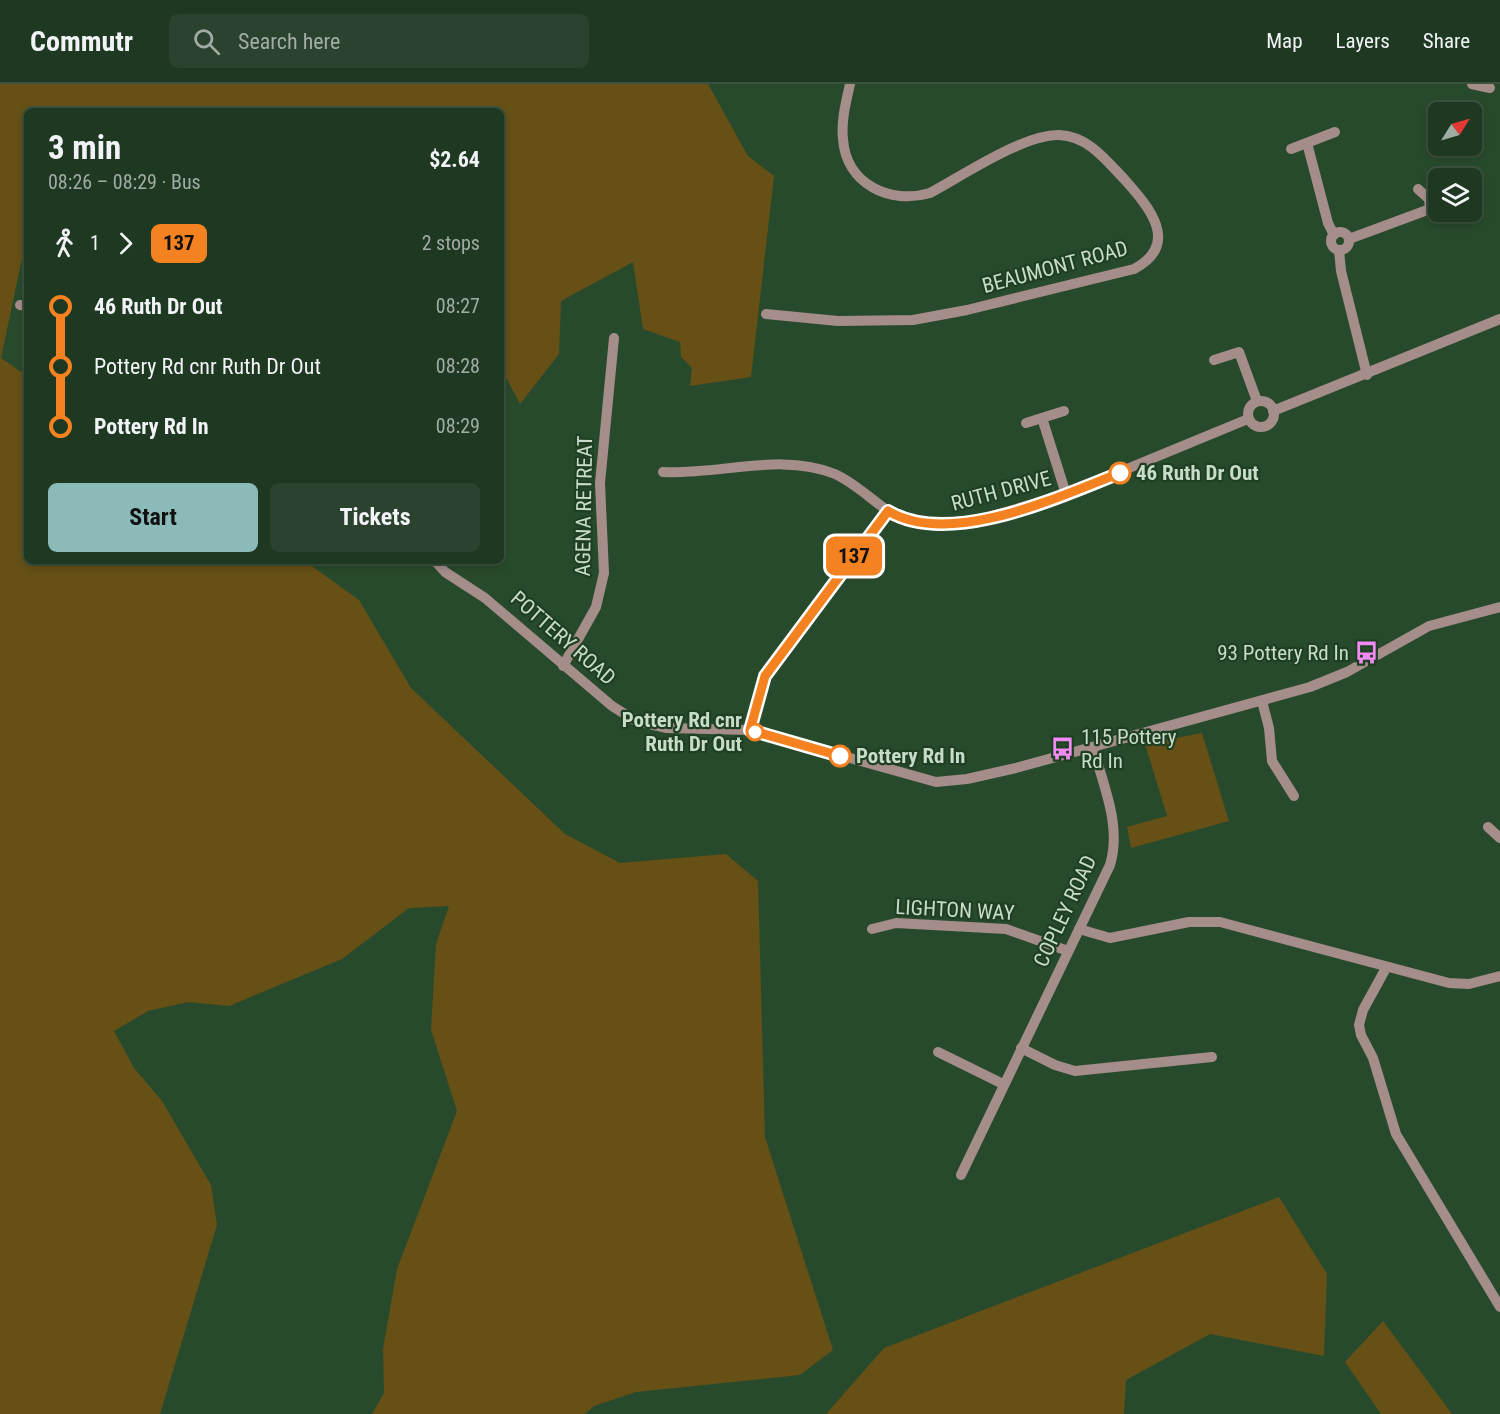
<!DOCTYPE html>
<meta charset="utf-8">
<style>
:root{--surface:#1e3821;--page:#2b432e;--text:#f1f3f6;--muted:#a1aca5;--line:#3c523f;--accent:#8bbbb9}
body{margin:0;font-family:"Roboto Condensed",sans-serif;background:var(--page);color:var(--text);height:100vh;display:flex;flex-direction:column;font-size:22px;white-space:nowrap}
*{box-sizing:border-box;margin:0}
p{font-size:20px;color:var(--muted)}
.icon{flex:none;width:33px;height:33px;fill:none;stroke:currentColor;stroke-width:2;stroke-linecap:round;stroke-linejoin:round}
.map{position:relative;flex:1;overflow:hidden}
.details{position:absolute;left:24px;top:24px;width:480px;height:456px;display:flex;flex-direction:column;background:var(--surface);border-radius:9px;box-shadow:0 3px 9px #0003,0 0 0 2px var(--line)}
.details>*{flex:none}
.badge{padding:0 12px;border-radius:9px;font-size:21px;line-height:39px}
.needle{width:39px;rotate:53deg}
.buttons{position:absolute;left:1428px;top:18px;display:grid;gap:12px}
.buttons a{display:grid;place-items:center;width:54px;height:54px;border-radius:9px;background:var(--surface);box-shadow:0 3px 9px #0003,0 0 0 2px var(--line);font-size:30px}
.map>.badge{position:absolute;translate:-50% -50%;box-shadow:0 0 0 3px #fff}
.legs{display:flex;align-items:center;gap:9px;height:66px;padding:0 24px;font-size:20px}
.legs p{margin-inline-start:auto}
.overview{display:flex;align-items:center;justify-content:space-between;height:102px;padding:0 24px}
h1{font-size:33px;font-weight:700;line-height:45px}
.primary-button{display:flex;gap:12px;margin-top:auto;padding:12px 24px}
.primary-button a{flex:1;height:69px;border-radius:9px;background:var(--accent);color:#111;font-size:24px;font-weight:700;line-height:69px;text-align:center}
.primary-button a+a{background:var(--page);color:var(--text)}
ul{padding:0 24px;list-style:none}
li{display:flex;align-items:center;gap:21px;height:60px;font-size:22px}
li i{display:grid;place-items:center;width:9px;height:100%;margin:0 8px;background:currentColor}
li i::after{content:'';width:15px;height:15px;margin:-8px;border:4px solid;border-radius:50%;background:var(--surface)}
li p{margin-inline-start:auto}
li:first-child i{background:linear-gradient(#0000 50%,currentColor 0)}
li:last-child i{background:linear-gradient(currentColor 50%,#0000 0)}
header{display:flex;align-items:center;gap:36px;box-sizing:border-box;height:84px;padding:0 30px;background:var(--surface);border-bottom:2px solid var(--line)}
header strong{font-size:28px}
nav{display:flex;gap:33px;margin-inline-start:auto;font-size:21px}
.search{width:420px;height:54px;background:var(--page);display:flex;align-items:center;gap:15px;box-sizing:border-box;padding:0 21px;border-radius:9px;color:var(--muted);font-size:22px}
.map>svg:first-child{display:block}
.green{fill:#665016}
.lines{fill:none;stroke-linecap:round;stroke-linejoin:round}
.minor{stroke:#a58d8a;stroke-width:10}
.line-1-casing{stroke:#fff;stroke-width:14}
.line-1{stroke:#f58220;stroke-width:9}
.stop-1-dot{fill:#fff;stroke:#f58220;stroke-width:3}
.labels{text-anchor:middle;dominant-baseline:central;stroke-width:4.5;stroke-linejoin:round;paint-order:stroke}
.street-label{font-size:21px;fill:#c8dcc9;stroke:#1e3f22}
.stop-label{font-size:21px;font-weight:bold;fill:#c8dcc9;stroke:#1e3f22;text-anchor:start}
.poi-label{font-size:21px;fill:#c8dcc9;stroke:#1e3f22;text-anchor:end}
</style>
<header>
<strong>Commutr</strong>
<div class="search"><svg class="icon" aria-label="search" viewBox="0 0 24 24"><circle cx="10" cy="10" r="6"/><path d="M15 15l6 6"/></svg>Search here</div>
<nav><a>Map</a><a>Layers</a><a>Share</a></nav>
</header>
<div class="map">
<svg width="1500" height="1330" viewBox="0 0 1500 1330">
<rect width="100%" height="100%" fill="#284a2c"/>
<!-- green -->
<g class="green">
<polygon points="0,0 708,0 748,72 774,92 751,293 690,302 692,284 681,273 680,258 643,245 633,178 561,217 559,270 520,320 501,284 501,27 27,27 27,169 21,179 1,274 27,292 27,477 305,477 359,516 411,604 565,750 620,779 726,770 758,797 765,1053 833,1266 800,1291 636,1308 594,1322 585,1330 372,1330 384,1309 383,1265 397,1185 457,1027 431,946 436,860 449,822 409,824 342,875 229,922 188,918 148,927 114,947 134,984 162,1017 211,1101 217,1141 160,1330 0,1330"/>
<polygon points="1202,649 1229,737 1131,764 1127,743 1167,732 1145,660"/>
<polygon points="1279,1113 1327,1190 1324,1272 1210,1250 1126,1296 1124,1330 826,1330 884,1264"/>
<polygon points="1383,1237 1452,1330 1381,1330 1345,1278"/>
</g>
<g class="lines">
<!-- minor -->
<g class="minor">
<polyline points="1472,0 1490,4"/>
<polyline points="1307,59 1328,139 1334,151"/>
<polyline points="1291,65 1335,48"/>
<circle cx="1340" cy="157" r="9"/>
<polyline points="1349,155 1430,125 1429,115 1418,105"/>
<polyline points="1339,166 1341,187 1367,291"/>
<polyline points="20,221 27,222"/>
<path d="M766,230L838,237L913,236L967,226L1134,185C1181,160 1149,123 1125,96C1106,76 1088,52 1059,51C1024,50 962,92 930,109C890,121 846,100 843,55C841,37 846,18 850,0"/>
<polyline points="1214,276 1239,268 1257,317"/>
<circle cx="1261" cy="330" r="13"/>
<polyline points="1273,327 1500,235"/>
<polyline points="1042,334 1066,410"/>
<polyline points="1026,339 1064,327"/>
<path d="M663,388C719,391 782,368 835,390C853,398 871,415 888,427"/>
<polyline points="435,477 445,488 485,514 612,622 636,637 667,644 750,646 936,698 967,695 1016,684 1310,603 1347,588 1429,542 1500,523"/>
<polyline points="563,582 596,523 604,489 600,399 614,254"/>
<polyline points="1262,617 1269,644 1272,677 1294,712"/>
<polyline points="750,646 765,592 888,427 904,436 939,442 986,434 1066,410 1248,335"/>
<polyline points="1488,743 1500,754"/>
<polyline points="872,845 896,839 1006,845 1068,867"/>
<polyline points="1079,845 1110,854 1189,838 1220,838 1449,899 1469,900 1500,892"/>
<polyline points="1386,884 1363,926 1359,941 1361,951 1373,974 1396,1050 1500,1223"/>
<polyline points="1021,964 1055,981 1075,987 1212,973"/>
<polyline points="938,968 1003,1000"/>
<path d="M961,1091L1110,781C1122,742 1103,701 1093,663"/>
</g>
</g>
<g class="lines">
<defs>
<path id="line-1" d="M840,672L750,646L765,592L888,427C950,464 1058,413 1120,389"/>
</defs>
<!-- line-1 casing -->
<use href="#line-1" class="line-1-casing"/>
<!-- line-1 -->
<use href="#line-1" class="line-1"/>
</g>
<!-- icons -->
<defs>
<symbol id="bus-bare" viewBox="-9 -9 18 18"><path d="M-5-6H5V4H4V6H2V4H-2V6H-4V4H-5ZM-3.5-4V0h7V-4ZM-3.5 1.2v1.5H-2V1.2ZM2 1.2v1.5H3.5V1.2Z" fill="#f28af3" stroke="#1e3f22" stroke-width="2.5" paint-order="stroke"/></symbol>
</defs>
<g fill-rule="evenodd">
<use href="#bus-bare" x="1350" y="552" width="33" height="33"/>
<use href="#bus-bare" x="1046" y="648" width="33" height="33"/>
</g>
<!-- markers -->
<g class="stop-1-dot">
<circle cx="1120" cy="389" r="10"/>
<circle cx="755" cy="648" r="8"/>
<circle cx="840" cy="672" r="10"/>
</g>
<g class="labels">
<!-- street labels -->
<g class="street-label">
<text transform="translate(1055 183) rotate(-15)">BEAUMONT ROAD</text>
<text transform="translate(1001 407) rotate(-15)">RUTH DRIVE</text>
<text transform="translate(584 422) rotate(-89)">AGENA RETREAT</text>
<text transform="translate(563 554) rotate(41)">POTTERY ROAD</text>
<text transform="translate(955 826) rotate(3)">LIGHTON WAY</text>
<text transform="translate(1065 827) rotate(-65)">COPLEY ROAD</text>
</g>
<!-- stop labels -->
<g class="stop-label">
<text x="1136" y="389">46 Ruth Dr Out</text>
<text x="742" y="636" text-anchor="end">Pottery Rd cnr<tspan x="742" dy="24">Ruth Dr Out</tspan></text>
<text x="856" y="672">Pottery Rd In</text>
</g>
<!-- poi labels -->
<g class="poi-label">
<text x="1349" y="569">93 Pottery Rd In</text>
<text x="1081" y="653" text-anchor="start">115 Pottery<tspan x="1081" dy="24">Rd In</tspan></text>
</g>
</g>
</svg>
<div class="buttons">
<a><svg class="needle" viewBox="-14 -14 28 28"><path d="M0-13l5 13h-10z" fill="#e53935"/><path d="M0 13l5-13h-10z" fill="#a1aca5"/></svg></a>
<a><svg class="icon" aria-label="layers" viewBox="0 0 24 24"><path d="M12 4l9 5-9 5-9-5zM3 14l9 5 9-5"/></svg></a>
</div>
<b class="badge" style="left:854px;top:472px;background:#f58220;color:#111">137</b>
<section class="details">
<div class="overview"><div><h1>3 min</h1><p>08:26 – 08:29 · Bus</p></div><b>$2.64</b></div>
<div class="legs"><svg class="icon" aria-label="walk" viewBox="0 0 24 24"><circle cx="13" cy="4" r="2"/><path d="M13 8l-2 6 4 7M11 14l-3 7M7 12l3-4h3l4 4"/></svg>1<svg class="icon" aria-label="forward" viewBox="0 0 24 24"><path d="M9 5l7 7-7 7"/></svg><b class="badge" style="background:#f58220;color:#111">137</b><p>2 stops</p></div>
<ul>
<li><i style="color:#f58220"></i><b>46 Ruth Dr Out</b><p>08:27</p></li>
<li><i style="color:#f58220"></i><span>Pottery Rd cnr Ruth Dr Out</span><p>08:28</p></li>
<li><i style="color:#f58220"></i><b>Pottery Rd In</b><p>08:29</p></li>
</ul>
<div class="primary-button"><a>Start</a><a>Tickets</a></div>
</section>
</div>
